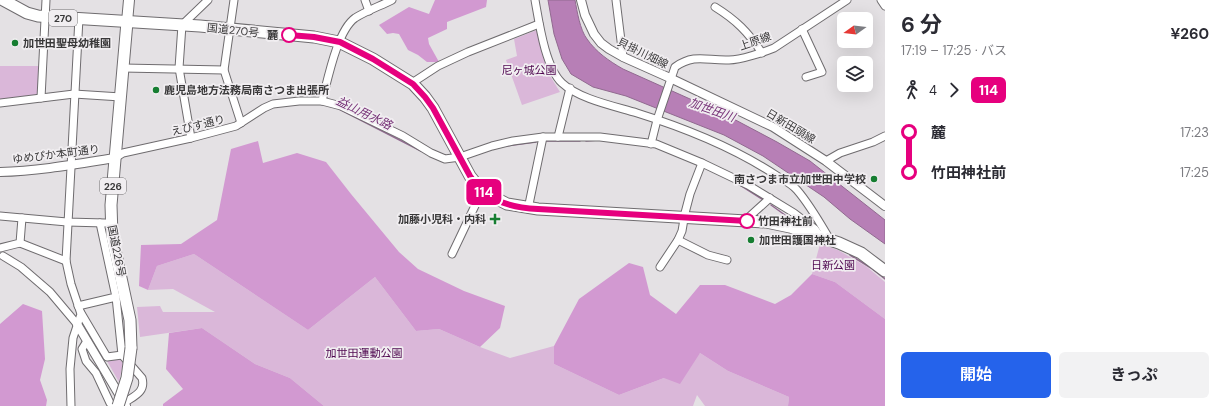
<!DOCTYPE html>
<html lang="ja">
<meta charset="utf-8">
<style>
:root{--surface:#fff;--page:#f2f2f3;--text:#2b2b33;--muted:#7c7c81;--accent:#2563eb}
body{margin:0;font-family:"DM Sans","Noto Sans JP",sans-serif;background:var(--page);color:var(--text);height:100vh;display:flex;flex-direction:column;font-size:15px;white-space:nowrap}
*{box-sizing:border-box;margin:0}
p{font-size:13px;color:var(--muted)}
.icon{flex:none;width:22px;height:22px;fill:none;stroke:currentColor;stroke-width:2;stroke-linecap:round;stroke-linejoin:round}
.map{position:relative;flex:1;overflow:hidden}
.side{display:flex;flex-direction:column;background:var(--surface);width:340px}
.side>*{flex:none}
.badge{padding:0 8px;border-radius:6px;font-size:14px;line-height:26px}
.needle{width:26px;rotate:255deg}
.controls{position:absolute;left:837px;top:12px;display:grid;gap:8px}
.controls a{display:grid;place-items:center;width:36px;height:36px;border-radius:6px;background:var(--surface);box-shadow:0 4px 16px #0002;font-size:20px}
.map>.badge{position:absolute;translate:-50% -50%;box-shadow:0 0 0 2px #fff}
.legs{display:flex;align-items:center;gap:6px;height:44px;padding:0 16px;font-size:13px}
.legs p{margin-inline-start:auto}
.headline{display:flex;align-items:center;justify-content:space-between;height:68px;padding:0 16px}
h1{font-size:22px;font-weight:700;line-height:30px}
.primary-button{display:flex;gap:8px;margin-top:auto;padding:8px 16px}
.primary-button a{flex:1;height:46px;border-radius:6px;background:var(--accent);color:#fff;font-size:16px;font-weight:700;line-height:46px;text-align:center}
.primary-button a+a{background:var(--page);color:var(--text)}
ul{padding:0 16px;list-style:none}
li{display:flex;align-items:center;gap:14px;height:40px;font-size:15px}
li i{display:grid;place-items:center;width:6px;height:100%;margin:0 5px;background:currentColor}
li i::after{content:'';width:10px;height:10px;margin:-5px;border:3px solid;border-radius:50%;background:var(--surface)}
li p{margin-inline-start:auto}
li:first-child i{background:linear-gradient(#0000 50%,currentColor 0)}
li:last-child i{background:linear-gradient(currentColor 50%,#0000 0)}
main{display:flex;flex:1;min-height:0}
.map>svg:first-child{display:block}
.green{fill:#dab7d9}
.forest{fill:#d299d1}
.water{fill:#b77fb6;stroke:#916a90}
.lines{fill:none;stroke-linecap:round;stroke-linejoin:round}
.stream{stroke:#916a90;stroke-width:1.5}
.minor-casing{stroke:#6f6c6f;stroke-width:9}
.tertiary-casing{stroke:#6f6c6f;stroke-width:10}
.primary-casing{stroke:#6f6c6f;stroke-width:12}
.trunk-casing{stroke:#6f6c6f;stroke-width:13}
.minor{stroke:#fff;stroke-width:7}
.tertiary{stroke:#fff;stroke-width:8}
.primary{stroke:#fff;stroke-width:10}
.trunk{stroke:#fff;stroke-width:11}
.trunk-bridge-casing{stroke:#6f6c6f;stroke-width:13;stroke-linecap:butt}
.trunk-bridge{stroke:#fff;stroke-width:11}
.line-1-casing{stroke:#fff;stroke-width:9}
.line-1{stroke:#e6007e;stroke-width:6}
.stop-1-dot{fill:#fff;stroke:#e6007e;stroke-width:2}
.poi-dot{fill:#167d31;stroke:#f1eef1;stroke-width:1.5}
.labels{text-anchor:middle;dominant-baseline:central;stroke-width:3.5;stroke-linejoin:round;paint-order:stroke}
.shield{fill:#f1eef1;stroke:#706f70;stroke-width:1}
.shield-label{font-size:10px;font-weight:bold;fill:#393839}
.street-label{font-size:11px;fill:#393839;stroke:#f1eef1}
.stop-label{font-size:11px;font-weight:bold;fill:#393839;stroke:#f1eef1;text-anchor:end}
.poi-label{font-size:11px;font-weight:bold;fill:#393839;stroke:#f1eef1;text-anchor:start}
.park-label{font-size:11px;fill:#4e064f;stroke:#f1eef1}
.water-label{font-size:12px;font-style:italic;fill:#773378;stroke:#f1eef1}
</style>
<main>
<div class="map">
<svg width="885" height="406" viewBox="0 0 885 406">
<rect width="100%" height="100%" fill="#e4e1e4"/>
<!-- green -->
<g class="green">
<polygon points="537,30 547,71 560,92 522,105 506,60 517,56 514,39"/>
<polygon points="0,66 40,66 37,95 0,100"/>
<polygon points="820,244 838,250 867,267 885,282 885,319 835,282 812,274"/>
<polygon points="194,254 308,330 375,277 416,331 439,329 480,347 510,358 554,346 554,364 619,395 664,378 700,353 728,371 789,397 788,406 705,406 697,395 693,406 324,406 290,378 255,364 202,328 140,337 137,307 160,306 163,312 215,312 173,289 148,290 157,266"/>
<polygon points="119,359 123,363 119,382 107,361"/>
</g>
<!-- forest -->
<g class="forest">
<polygon points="435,0 487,0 486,7 447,22 447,29 428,38 429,44 439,62 427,62 418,55 408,50 399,34 393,33 387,34 379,25 409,7 429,14"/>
<polygon points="258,141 263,163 297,153 326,162 351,194 399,252 418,269 464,291 505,306 500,328 480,347 439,329 416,331 375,277 308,330 194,254 157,266 148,290 139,286 141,245 181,244 217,220 231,149"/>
<polygon points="629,263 643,267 650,295 676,314 700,285 725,285 775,304 791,295 812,274 835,282 885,319 885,406 788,406 789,397 728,371 700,353 680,384 664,378 619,395 554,364 554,346 579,299"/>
<polygon points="23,304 42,311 45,359 40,380 47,400 46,406 0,406 0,324"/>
<polygon points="202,328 255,364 290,378 324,406 163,406 163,404 183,389 166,369 169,333"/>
</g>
<!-- water -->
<path class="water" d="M548,0H575C577,11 580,30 587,39C596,52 609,61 623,69L728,116L777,142L810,161L885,220V244L850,219L824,197L763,156L724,135L666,112L626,96L593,87L571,74L562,59L554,34Z"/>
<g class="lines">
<!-- stream -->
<g class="stream">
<polyline points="339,109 421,151"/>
<polyline points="547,141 580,141"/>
<polyline points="586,141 598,140"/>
<polyline points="506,146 536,142"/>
<polyline points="740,185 762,199"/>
<polyline points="771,205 796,223"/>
<polyline points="850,255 871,268 885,279"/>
</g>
<defs>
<g id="minor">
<polyline points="234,0 224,70 241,123"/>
<polyline points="365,0 369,11"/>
<path d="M535,0C539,22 545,67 562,83C579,99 614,106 637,113C685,128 735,148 777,176C784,180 792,184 797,190C810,205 820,223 830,240"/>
<polyline points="616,0 623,57"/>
<polyline points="881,0 885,6"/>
<path d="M715,7C736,20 748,32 762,53"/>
<polyline points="802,29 822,72 806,77"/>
<polyline points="123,68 224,70"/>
<polyline points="413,84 415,81 438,66 468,52 539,24"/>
<polyline points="41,98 46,0"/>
<path d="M322,101C328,79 337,31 355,18C366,11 380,6 392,0"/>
<polyline points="0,103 74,94 121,97"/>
<polyline points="558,137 570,88"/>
<polyline points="191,138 179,68 182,25 208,0"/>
<path d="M651,144L657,120L675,67C695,53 707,61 729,60C741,60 764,52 774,48L847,0"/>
<polyline points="115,158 123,153 191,138 236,126 264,108 273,104 299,101 322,101 341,106 403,136 431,153 445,159 460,157 492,146 513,141 543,137 600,137 656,144 702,163 748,185 794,213 815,229 821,237"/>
<polyline points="826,161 840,153 873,142 885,136"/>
<polyline points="528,209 543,137"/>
<polyline points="0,216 67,222 105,223"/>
<polyline points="747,221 750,216 770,198"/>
<polyline points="678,240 708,255 727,260"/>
<polyline points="20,243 66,261"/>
<polyline points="0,248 20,243 22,218"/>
<polyline points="452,254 482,191"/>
<polyline points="3,256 21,267 50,292 77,324"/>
<polyline points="660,267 678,240 682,231 685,213 690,194 702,163"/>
<path d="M116,297L122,355L142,378C146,392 134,396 124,403"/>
<polyline points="78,306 116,297 100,223"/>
<polyline points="81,313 107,357 122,355"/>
<polyline points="87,341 82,349 86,361 96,373 110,403 113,406"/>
<polyline points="71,406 70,369 73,338 81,314 71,284 66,261 79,18"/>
</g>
<g id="tertiary">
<polyline points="581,0 585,15 594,34 601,43 609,49 623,57 670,78 773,127 826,161 885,206"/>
<path d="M0,172C39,171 77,164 115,158"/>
<polyline points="77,324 126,406"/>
</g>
<polyline id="primary" points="127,22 129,0"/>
<g id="trunk">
<polyline points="3,0 27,13 38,16 200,26 314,37 339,42 373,59 413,84 425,97 433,108 470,176 482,191 507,204 538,209 766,222 790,227 839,243 861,253 885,271"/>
<polyline points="127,22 111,205 112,236 130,320 131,348"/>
</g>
</defs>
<!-- minor casing -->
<use href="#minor" class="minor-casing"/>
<!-- tertiary casing -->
<use href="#tertiary" class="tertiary-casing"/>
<!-- primary casing -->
<use href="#primary" class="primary-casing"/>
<!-- trunk casing -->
<use href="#trunk" class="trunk-casing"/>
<!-- minor -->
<use href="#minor" class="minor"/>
<!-- tertiary -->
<use href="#tertiary" class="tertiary"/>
<!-- primary -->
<use href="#primary" class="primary"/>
<!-- trunk -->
<use href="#trunk" class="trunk"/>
<defs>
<polyline id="trunk-bridge" points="118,406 127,378 131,348"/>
</defs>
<!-- trunk-bridge casing -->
<use href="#trunk-bridge" class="trunk-bridge-casing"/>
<!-- trunk-bridge -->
<use href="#trunk-bridge" class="trunk-bridge"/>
</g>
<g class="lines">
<defs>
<path id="line-1" d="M289,35L314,37L340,42L373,59L413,84L425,97L433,108L470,176C474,181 478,187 482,191C497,204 519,208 538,209L747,221"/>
</defs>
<!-- line-1 casing -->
<use href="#line-1" class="line-1-casing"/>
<!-- line-1 -->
<use href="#line-1" class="line-1"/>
</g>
<!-- markers -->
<g class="stop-1-dot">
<circle cx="289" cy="35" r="7"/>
<circle cx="747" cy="221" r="7"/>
</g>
<g class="poi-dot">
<circle cx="15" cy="43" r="4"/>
<circle cx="156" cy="90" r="4"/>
<circle cx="874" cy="179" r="4"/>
<path d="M493 213h4v4h4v4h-4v4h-4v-4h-4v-4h4z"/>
<circle cx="751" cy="240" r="4"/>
</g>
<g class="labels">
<!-- shield labels -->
<g class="shield">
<rect x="49" y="10" width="28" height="16" rx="3"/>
<rect x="100" y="178" width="26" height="16" rx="3"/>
</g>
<g class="shield-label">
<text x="63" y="18">270</text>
<text x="113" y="186">226</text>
</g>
<!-- street labels -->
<g class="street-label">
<text transform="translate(233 30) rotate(6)">国道270号</text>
<text transform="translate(755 41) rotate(-19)">上原線</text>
<text transform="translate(643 53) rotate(26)">貝掛川畑線</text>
<text transform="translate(198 125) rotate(-14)">えびす通り</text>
<text transform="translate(791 126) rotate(31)">日新田頭線</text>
<text transform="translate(56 154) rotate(-7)">ゆめぴか本町通り</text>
<text transform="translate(117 251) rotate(79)">国道226号</text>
</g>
<!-- stop labels -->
<g class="stop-label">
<text x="278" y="35">麓</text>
<text x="758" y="221" text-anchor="start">竹田神社前</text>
</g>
<!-- poi labels -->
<g class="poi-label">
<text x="23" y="43">加世田聖母幼稚園</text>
<text x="164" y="90">鹿児島地方法務局南さつま出張所</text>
<text x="866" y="179" text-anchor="end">南さつま市立加世田中学校</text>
<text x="486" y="219" text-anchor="end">加藤小児科・内科</text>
<text x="759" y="240">加世田護国神社</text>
</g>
<!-- park labels -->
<g class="park-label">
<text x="529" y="70">尼ヶ城公園</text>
<text x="833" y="265">日新公園</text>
<text x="364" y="353">加世田運動公園</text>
</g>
<!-- water labels -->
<g class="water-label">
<text transform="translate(712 110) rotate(20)">加世田川</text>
<text transform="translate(364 113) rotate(26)">益山用水路</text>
</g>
</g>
</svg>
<div class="controls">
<a><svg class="needle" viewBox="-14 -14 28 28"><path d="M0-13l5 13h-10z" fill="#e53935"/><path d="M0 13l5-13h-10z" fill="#7c7c81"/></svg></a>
<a><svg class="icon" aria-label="layers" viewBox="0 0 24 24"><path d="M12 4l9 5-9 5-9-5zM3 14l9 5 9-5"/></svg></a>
</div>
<b class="badge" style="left:484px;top:192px;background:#e6007e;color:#fff">114</b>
</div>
<section class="side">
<div class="headline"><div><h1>6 分</h1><p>17:19 – 17:25 · バス</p></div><b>¥260</b></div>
<div class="legs"><svg class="icon" aria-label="walk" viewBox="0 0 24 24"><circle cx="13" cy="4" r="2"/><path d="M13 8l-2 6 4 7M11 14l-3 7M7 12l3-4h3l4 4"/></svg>4<svg class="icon" aria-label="forward" viewBox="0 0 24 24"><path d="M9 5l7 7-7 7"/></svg><b class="badge" style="background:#e6007e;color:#fff">114</b></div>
<ul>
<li><i style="color:#e6007e"></i><b>麓</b><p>17:23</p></li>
<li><i style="color:#e6007e"></i><b>竹田神社前</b><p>17:25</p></li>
</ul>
<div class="primary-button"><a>開始</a><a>きっぷ</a></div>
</section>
</main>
